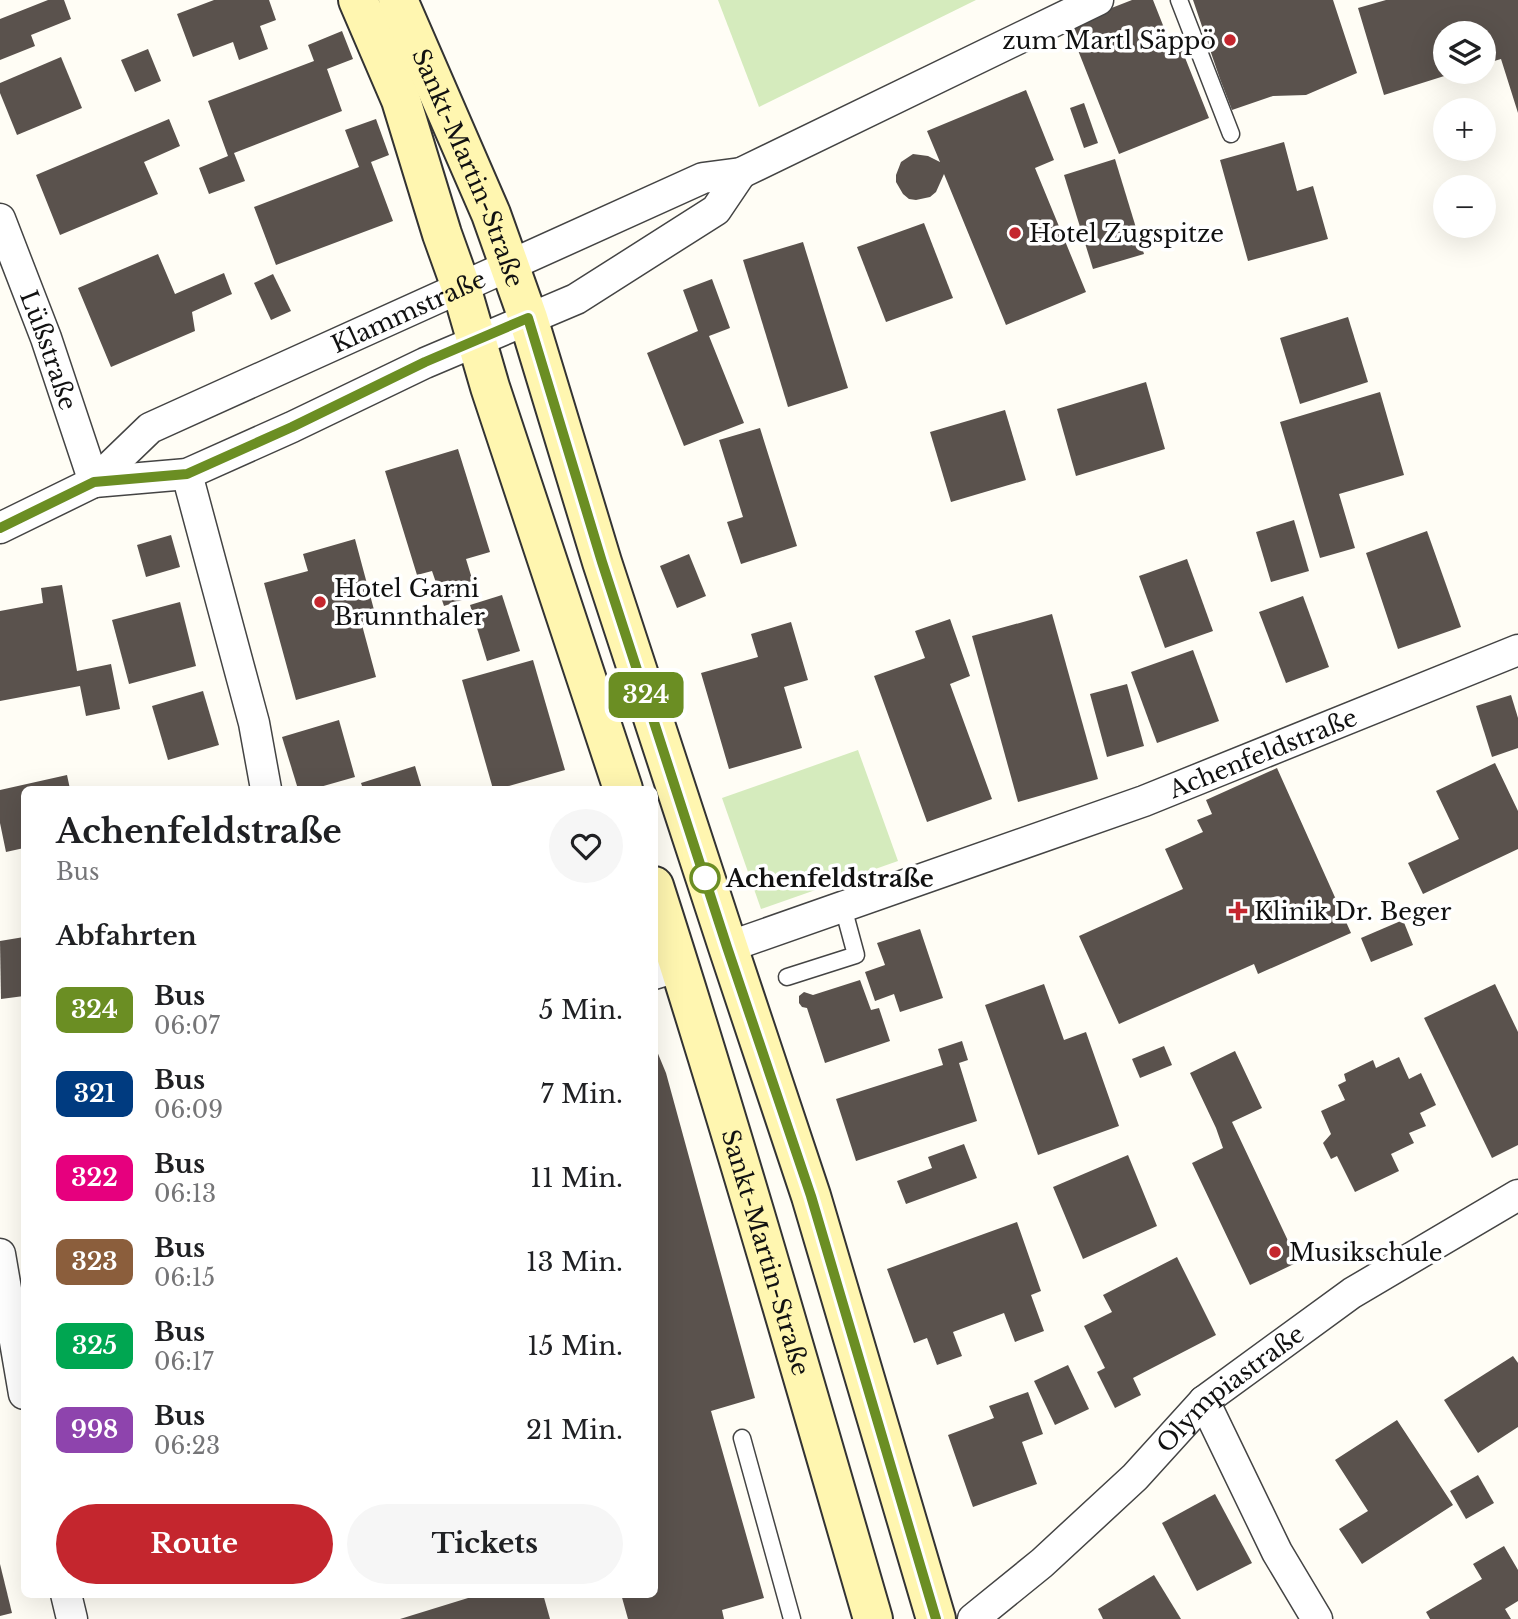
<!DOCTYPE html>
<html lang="de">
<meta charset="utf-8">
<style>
:root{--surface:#fff;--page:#f6f6f6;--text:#202124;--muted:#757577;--accent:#c4262e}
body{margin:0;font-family:"Libre Baskerville",serif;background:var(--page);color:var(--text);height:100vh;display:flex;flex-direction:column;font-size:26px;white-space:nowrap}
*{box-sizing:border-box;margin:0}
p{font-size:23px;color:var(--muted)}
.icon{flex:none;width:38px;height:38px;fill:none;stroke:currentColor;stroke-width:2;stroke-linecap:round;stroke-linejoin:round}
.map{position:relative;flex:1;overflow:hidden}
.details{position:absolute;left:21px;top:786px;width:637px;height:812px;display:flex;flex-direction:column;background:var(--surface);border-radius:10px;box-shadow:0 7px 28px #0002}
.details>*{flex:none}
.badge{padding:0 14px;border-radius:10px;font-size:24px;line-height:46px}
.fabs{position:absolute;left:1433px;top:21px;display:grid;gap:14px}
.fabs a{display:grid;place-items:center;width:63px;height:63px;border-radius:50%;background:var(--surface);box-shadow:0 7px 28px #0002;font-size:35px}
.map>.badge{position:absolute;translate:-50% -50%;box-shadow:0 0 0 4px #fff}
h2{padding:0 35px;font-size:26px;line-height:63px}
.round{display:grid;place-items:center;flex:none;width:74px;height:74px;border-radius:37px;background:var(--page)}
.head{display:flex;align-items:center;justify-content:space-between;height:119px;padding:0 35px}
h1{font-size:33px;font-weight:700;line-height:52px}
.cta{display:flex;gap:14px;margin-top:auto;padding:14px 35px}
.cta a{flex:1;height:80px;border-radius:42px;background:var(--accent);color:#fff;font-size:28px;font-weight:700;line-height:80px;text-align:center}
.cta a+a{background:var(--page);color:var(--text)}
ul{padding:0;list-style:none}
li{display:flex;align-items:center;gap:21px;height:84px;padding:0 35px}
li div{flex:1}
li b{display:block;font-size:26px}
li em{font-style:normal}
li .badge{min-width:77px;font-weight:700;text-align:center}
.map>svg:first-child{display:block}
.green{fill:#d5ebbd}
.building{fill:#5a524d}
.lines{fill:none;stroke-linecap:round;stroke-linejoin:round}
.lane-casing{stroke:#444;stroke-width:19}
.street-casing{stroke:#444;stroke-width:33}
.secondary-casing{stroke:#333;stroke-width:42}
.lane{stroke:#fff;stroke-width:16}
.street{stroke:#fff;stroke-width:30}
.secondary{stroke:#fff6b0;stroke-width:38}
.line-casing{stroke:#fff;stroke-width:16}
.line{stroke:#6b8e23;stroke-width:10}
.poi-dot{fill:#c4262e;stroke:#fff;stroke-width:2.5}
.stop-dot{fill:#fff;stroke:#6b8e23;stroke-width:3.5}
.labels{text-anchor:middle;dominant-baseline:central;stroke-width:7;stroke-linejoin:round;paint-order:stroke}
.poi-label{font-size:24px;fill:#111;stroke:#fff;text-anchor:start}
.street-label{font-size:24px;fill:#111;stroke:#fff}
.stop-label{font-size:24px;font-weight:bold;fill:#111;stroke:#fff;text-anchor:start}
</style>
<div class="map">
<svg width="1518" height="1619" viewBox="0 0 1518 1619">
<rect width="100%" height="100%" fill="#fffdf5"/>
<!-- green -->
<g class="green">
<polygon points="718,0 976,0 759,107"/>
<polygon points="858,750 898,861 761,909 722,798"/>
</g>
<!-- building -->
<g class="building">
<polygon points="48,0 64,0 71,19 31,35 35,46 0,60 0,19"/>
<polygon points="214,0 269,0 276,20 260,26 268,49 239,60 233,42 193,57 177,14"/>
<polygon points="1132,0 1153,0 1172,48 1180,45 1209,118 1119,154 1068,25"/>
<polygon points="1193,0 1333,0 1357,73 1306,95 1273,96 1232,110 1220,79"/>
<polygon points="1386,0 1518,0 1518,113 1501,59 1484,64 1484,33 1446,33 1446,72 1457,72 1384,95 1358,8"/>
<polygon points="342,31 353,59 327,69 342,111 234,153 245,181 209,194 199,168 228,156 208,101 314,61 308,45"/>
<polygon points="148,49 161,81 135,92 121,60"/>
<polygon points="61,57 82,108 17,135 0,93 0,83"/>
<polygon points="1026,90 1054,160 1035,168 1086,292 1006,325 944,174 936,192 930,197 916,200 909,199 903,194 896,182 896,175 901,162 913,154 928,156 940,162 927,131"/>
<polygon points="1084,103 1098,143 1084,148 1070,108"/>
<polygon points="169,119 180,146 144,162 158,194 60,235 36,175"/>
<polygon points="376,119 389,155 371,162 393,221 276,265 254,207 359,167 345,130"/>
<polygon points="1284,142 1297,191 1313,186 1328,239 1248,261 1220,160"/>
<polygon points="1115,159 1144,254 1093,269 1064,175"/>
<polygon points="924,223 953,298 886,322 857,247"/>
<polygon points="803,242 848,388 788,407 743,260"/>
<polygon points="158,254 175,294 224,273 232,294 192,312 195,331 111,367 78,288"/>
<polygon points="273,274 291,311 271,320 254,283"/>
<polygon points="712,279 730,328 709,336 744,423 684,446 647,353 698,331 683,290"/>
<polygon points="1348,317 1368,382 1300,404 1280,338"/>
<polygon points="1146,382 1165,449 1076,476 1057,409"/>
<polygon points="1380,392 1404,475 1339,494 1355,548 1320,558 1280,422"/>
<polygon points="1005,410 1026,480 951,502 930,432"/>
<polygon points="760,428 797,546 741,564 727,522 743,517 719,440"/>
<polygon points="458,449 490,552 466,559 477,595 444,606 432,571 417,575 385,471"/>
<polygon points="1294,520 1309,571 1271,582 1256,532"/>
<polygon points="1427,531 1461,627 1398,649 1366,553"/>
<polygon points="171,535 180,567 146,577 137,545"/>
<polygon points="355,539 377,621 362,625 376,677 296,700 264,583 308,571 303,554"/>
<polygon points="689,554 706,596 677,608 660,566"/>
<polygon points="1187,559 1213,631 1165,648 1139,576"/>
<polygon points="62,585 77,671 111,664 120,709 86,716 80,686 0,701 0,611 43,603 41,588"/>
<polygon points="502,595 520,651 487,661 470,605"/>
<polygon points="1303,596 1329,667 1286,683 1259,612"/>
<polygon points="180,602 196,666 129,684 112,620"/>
<polygon points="1052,614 1098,779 1018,802 972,636"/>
<polygon points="950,619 970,676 950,684 992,799 927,822 874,676 925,658 915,631"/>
<polygon points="791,622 808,680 784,687 802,748 729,769 701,673 758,657 751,634"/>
<polygon points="1193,650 1219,721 1157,743 1131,672"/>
<polygon points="533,660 565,770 498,789 493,789 462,680"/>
<polygon points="1127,684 1144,746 1107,757 1090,694"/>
<polygon points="203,691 219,745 168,760 152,706"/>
<polygon points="1511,695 1518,718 1518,748 1492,757 1476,706"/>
<polygon points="339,720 355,777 313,789 298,789 282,737"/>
<polygon points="1495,763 1518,811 1518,849 1423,894 1408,863 1459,839 1436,791"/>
<polygon points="415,766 422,789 363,789 361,783"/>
<polygon points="1277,768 1351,933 1258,974 1254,964 1119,1024 1079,936 1183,889 1165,849 1203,832 1197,820 1212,814 1206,800"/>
<polygon points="67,775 70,789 24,789 24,848 6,852 0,823 0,790"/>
<polygon points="1403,920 1413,945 1371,962 1361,938"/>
<polygon points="920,929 943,998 900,1012 894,994 875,1001 865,972 885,965 877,943"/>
<polygon points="24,937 24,996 1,999 0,941"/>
<polygon points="860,980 871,1010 879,1008 890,1041 825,1063 807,1008 802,1007 799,1003 799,996 804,992 813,995"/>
<polygon points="1044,984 1064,1040 1086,1032 1119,1126 1038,1155 985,1005"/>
<polygon points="1495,984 1518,1032 1518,1145 1492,1158 1424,1018"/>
<polygon points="962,1041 968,1060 959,1063 977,1121 856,1161 836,1099 943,1065 938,1049"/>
<polygon points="654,1044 666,1073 755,1398 711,1411 764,1598 722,1610 724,1619 628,1619 621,1594 654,1594"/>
<polygon points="1164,1046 1172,1065 1140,1078 1132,1059"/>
<polygon points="1235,1051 1262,1108 1232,1122 1298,1262 1250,1285 1192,1163 1223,1148 1216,1128 1190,1073"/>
<polygon points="1399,1057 1409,1079 1421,1073 1436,1105 1420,1113 1426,1126 1409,1133 1414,1143 1391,1154 1399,1171 1355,1192 1337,1156 1331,1159 1323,1143 1331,1134 1321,1111 1345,1100 1338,1085 1346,1081 1344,1074 1373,1060 1376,1068"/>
<polygon points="964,1144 977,1178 906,1204 897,1181 932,1168 928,1157"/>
<polygon points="1128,1155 1157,1226 1083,1259 1053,1187"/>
<polygon points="1017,1222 1041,1291 1031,1295 1044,1331 1015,1342 1004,1313 953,1332 962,1356 937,1365 927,1338 914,1343 887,1269"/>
<polygon points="1177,1257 1216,1335 1133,1378 1141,1395 1115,1408 1097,1372 1105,1368 1084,1326 1112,1312 1103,1295"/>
<polygon points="1513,1356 1518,1363 1518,1427 1478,1453 1444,1400"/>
<polygon points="1068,1365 1089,1409 1055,1425 1034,1381"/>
<polygon points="1028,1392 1043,1434 1022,1442 1037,1484 973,1507 948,1435 994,1418 989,1406"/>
<polygon points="1397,1420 1453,1505 1362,1564 1339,1529 1368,1511 1335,1460"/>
<polygon points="1478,1475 1494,1503 1466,1519 1450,1491"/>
<polygon points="1215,1494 1252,1563 1197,1591 1162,1523"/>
<polygon points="1504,1546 1518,1570 1518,1601 1505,1609 1511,1619 1430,1619 1426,1612 1482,1579 1473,1564"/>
<polygon points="0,1564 12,1613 0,1616"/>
<polygon points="1154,1575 1181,1619 1103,1619 1098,1609"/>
<polygon points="481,1594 543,1594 550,1619 400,1619"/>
</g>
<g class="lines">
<defs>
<g id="lane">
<polyline points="1179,0 1231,134"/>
<polyline points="787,977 856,955 843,907"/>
<polyline points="742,1438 792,1619"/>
</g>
<g id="street">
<path id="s1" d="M0,219L46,338L94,482"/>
<polyline points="187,474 254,723 266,789"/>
<polyline points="94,482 187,474 292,427 425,363 576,299 716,210 741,173"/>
<path id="s2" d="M0,528L94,482L150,428L703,178L741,173L1098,0"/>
<path id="s3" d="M728,947L1144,801L1518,650"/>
<polyline points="654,974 680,966"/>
<polyline points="0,1254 24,1394"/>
<polyline points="1204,1401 1277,1552 1317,1619"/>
<polyline points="66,1594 72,1619"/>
<path id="s4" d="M973,1619L1042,1563L1135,1477L1204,1401L1352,1293L1518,1195"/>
</g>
<g id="secondary">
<polyline points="358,0 401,100 442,234 461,287 490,387 623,789"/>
<path id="s5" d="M398,0L491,214L528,318L602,562L728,947L811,1196L936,1619"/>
<path id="s6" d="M654,886C732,1129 802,1374 873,1619"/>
</g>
</defs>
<!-- lane casing -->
<use href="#lane" class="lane-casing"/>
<!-- street casing -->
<use href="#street" class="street-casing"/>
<!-- secondary casing -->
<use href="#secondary" class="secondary-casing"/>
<!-- lane -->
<use href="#lane" class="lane"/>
<!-- street -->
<use href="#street" class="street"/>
<!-- secondary -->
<use href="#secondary" class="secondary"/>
</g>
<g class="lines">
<defs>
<polyline id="line" points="0,528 94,482 187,474 292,427 425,362 528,318 602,562 727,947 811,1196 936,1619"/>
</defs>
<!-- line casing -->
<use href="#line" class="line-casing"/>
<!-- line -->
<use href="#line" class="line"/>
</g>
<!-- markers -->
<g class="poi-dot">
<circle cx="1230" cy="40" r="7"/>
<circle cx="1015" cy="233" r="7"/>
<circle cx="320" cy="602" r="7"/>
<path d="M1234.5 900.5h7v7h7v7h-7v7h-7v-7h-7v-7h7z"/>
<circle cx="1275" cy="1252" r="7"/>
</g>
<circle class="stop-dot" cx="705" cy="878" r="14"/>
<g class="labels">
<!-- poi labels -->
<g class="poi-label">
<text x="1216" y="40" text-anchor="end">zum Martl Säppö</text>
<text x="1029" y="233">Hotel Zugspitze</text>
<text x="334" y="588">Hotel Garni<tspan x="334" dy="28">Brunnthaler</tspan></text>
<text x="1254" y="911">Klinik Dr. Beger</text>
<text x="1289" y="1252">Musikschule</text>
</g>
<!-- street labels -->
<g class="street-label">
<text stroke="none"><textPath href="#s5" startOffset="182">Sankt-Martin-Straße</textPath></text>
<text stroke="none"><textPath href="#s2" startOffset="466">Klammstraße</textPath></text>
<text stroke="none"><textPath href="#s1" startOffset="140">Lüßstraße</textPath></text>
<text stroke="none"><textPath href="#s3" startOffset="569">Achenfeldstraße</textPath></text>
<text stroke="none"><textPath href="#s6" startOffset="383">Sankt-Martin-Straße</textPath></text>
<text stroke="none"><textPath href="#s4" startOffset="346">Olympiastraße</textPath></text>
</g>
<!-- stop labels -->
<g class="stop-label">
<text x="726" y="878">Achenfeldstraße</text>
</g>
</g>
</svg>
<div class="fabs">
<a><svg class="icon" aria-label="layers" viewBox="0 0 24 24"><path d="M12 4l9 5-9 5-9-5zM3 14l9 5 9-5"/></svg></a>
<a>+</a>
<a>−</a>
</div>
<b class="badge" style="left:646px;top:695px;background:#6b8e23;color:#fff">324</b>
<section class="details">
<div class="head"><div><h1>Achenfeldstraße</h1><p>Bus</p></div><a class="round"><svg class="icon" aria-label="heart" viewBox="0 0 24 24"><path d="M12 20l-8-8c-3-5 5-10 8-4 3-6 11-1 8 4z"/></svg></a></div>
<h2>Abfahrten</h2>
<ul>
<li><span class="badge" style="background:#6b8e23;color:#fff">324</span><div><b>Bus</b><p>06:07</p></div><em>5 Min.</em></li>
<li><span class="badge" style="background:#003b80;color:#fff">321</span><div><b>Bus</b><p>06:09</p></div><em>7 Min.</em></li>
<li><span class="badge" style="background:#e6007e;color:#fff">322</span><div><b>Bus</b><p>06:13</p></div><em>11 Min.</em></li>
<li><span class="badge" style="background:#8b5e3c;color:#fff">323</span><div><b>Bus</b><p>06:15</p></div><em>13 Min.</em></li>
<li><span class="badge" style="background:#00a651;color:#fff">325</span><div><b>Bus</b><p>06:17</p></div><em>15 Min.</em></li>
<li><span class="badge" style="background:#8e44ad;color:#fff">998</span><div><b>Bus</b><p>06:23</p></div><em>21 Min.</em></li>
</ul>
<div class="cta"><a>Route</a><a>Tickets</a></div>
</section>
</div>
